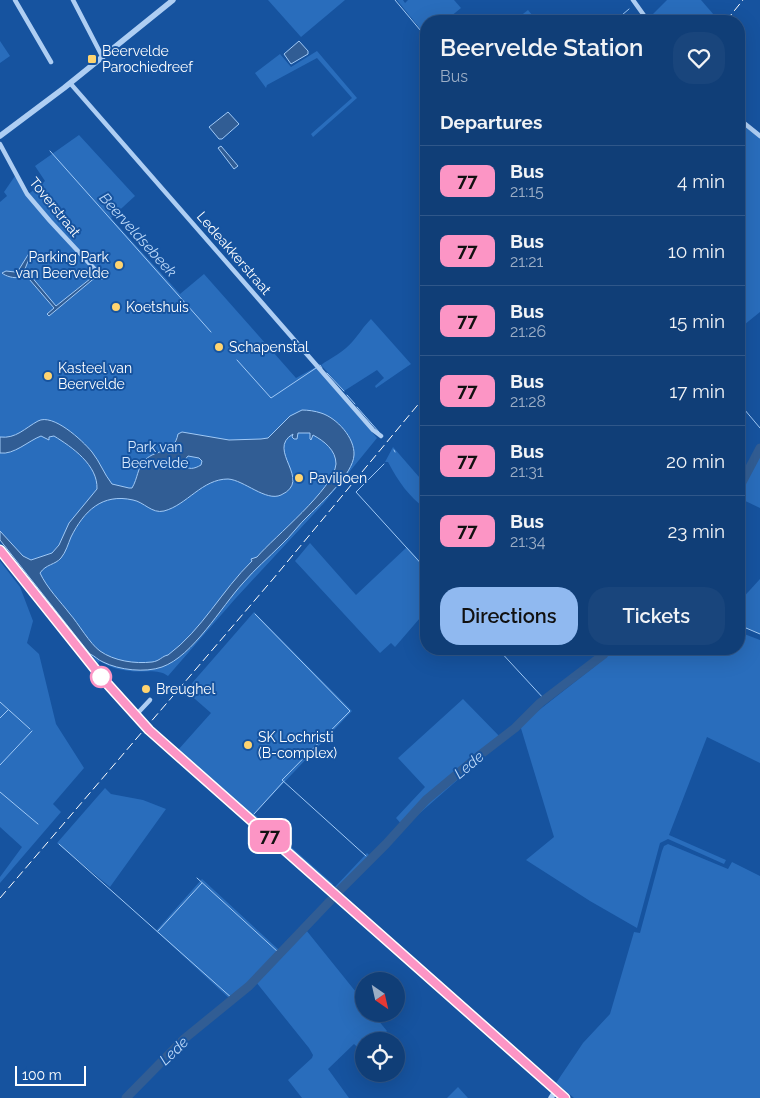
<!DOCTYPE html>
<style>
:root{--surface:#103e77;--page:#19457c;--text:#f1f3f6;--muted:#9caec6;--line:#305789;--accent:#90b9f0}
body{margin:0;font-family:Raleway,sans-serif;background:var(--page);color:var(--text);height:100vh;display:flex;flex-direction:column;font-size:19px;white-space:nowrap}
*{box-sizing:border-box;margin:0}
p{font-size:16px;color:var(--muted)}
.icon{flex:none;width:28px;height:28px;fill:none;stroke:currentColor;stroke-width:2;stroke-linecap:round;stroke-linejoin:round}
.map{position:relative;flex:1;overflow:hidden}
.sheet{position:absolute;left:420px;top:15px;width:325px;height:640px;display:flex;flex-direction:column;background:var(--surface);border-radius:20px;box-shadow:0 5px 20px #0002,0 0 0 1px var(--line)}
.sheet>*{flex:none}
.badge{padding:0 10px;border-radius:8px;font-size:18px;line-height:32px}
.needle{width:32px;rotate:146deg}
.fabs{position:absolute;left:355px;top:972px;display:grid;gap:10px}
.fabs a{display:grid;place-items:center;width:50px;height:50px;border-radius:50%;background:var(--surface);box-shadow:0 5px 20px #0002,0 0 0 1px var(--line);font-size:25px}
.scale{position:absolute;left:15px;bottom:12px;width:71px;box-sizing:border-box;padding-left:5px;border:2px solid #fff;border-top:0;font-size:14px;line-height:18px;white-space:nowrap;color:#fff;-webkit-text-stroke:4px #16539f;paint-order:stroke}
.map>.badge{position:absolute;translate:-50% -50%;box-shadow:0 0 0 2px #fff}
h2{padding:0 20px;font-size:19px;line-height:45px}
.round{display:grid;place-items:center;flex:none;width:52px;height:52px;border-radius:20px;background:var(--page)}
.overview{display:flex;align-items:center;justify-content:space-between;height:85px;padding:0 20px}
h1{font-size:24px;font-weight:600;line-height:38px}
.button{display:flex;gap:10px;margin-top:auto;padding:10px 20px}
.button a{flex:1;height:58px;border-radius:20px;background:var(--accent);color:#111;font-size:20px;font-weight:600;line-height:58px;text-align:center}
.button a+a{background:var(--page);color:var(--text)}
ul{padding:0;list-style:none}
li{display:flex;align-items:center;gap:15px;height:70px;padding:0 20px;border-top:1px solid var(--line)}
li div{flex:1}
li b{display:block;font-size:19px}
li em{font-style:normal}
li .badge{min-width:55px;font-weight:700;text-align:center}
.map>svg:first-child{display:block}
.green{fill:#296dbc}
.water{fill:#315d94;stroke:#a0c9f6;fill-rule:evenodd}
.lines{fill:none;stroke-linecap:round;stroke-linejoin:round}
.stream{stroke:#a0c9f6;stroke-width:1}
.river{stroke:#315d94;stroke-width:9}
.minor{stroke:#aecef3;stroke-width:4.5}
.tertiary{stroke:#aecef3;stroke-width:5.5}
.secondary{stroke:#ddebfd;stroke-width:6}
.rail{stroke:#fff;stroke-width:1;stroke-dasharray:9 4;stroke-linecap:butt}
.line-casing{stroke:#fff;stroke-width:11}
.line{stroke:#fc95c5;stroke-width:8}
.poi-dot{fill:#ffd470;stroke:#16539f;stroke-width:2}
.stop-dot{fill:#fff;stroke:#fc95c5;stroke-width:2.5}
.labels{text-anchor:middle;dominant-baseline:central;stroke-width:4;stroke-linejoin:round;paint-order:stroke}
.poi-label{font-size:14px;fill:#fff;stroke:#16539f;text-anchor:start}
.street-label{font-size:14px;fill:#fff;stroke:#16539f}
.park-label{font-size:14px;fill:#d6e8fd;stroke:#16539f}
.water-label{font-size:15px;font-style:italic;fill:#bbd8f9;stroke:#16539f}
</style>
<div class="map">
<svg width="760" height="1098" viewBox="0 0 760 1098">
<rect width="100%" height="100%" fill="#16539f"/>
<!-- green -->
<g class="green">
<polygon points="268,0 345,0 301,37"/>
<polygon points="397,0 403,0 405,3 408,0 454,0 461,8 450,17 454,21 426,21 426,36"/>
<polygon points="667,0 701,0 714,15 708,21 653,21 650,17"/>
<polygon points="528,10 537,21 514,21"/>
<polygon points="0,41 10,56 0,63"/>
<polygon points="317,51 357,98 313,137 311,134 352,98 317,58 267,85 266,88 255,73 280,54 291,67"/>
<polygon points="739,121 760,138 760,312 739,329"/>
<path d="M79,135L135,196L111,218L180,294L204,274L296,378L316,367L377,438L324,503L235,599L168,676C158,668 142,673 130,671C119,670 109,667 100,661L98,663L0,540V202L7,196L4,192L15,176L26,196L45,181L35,166Z"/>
<path d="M371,319L411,364L376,388L375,386L384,378L377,370L344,391L321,365C331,358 345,351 353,341C360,333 363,327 371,319Z"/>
<path d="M393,447L426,485V509C409,497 398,481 388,462H385Z"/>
<polygon points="760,455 760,508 739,498 739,494"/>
<polygon points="310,543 356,595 407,547 426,568 426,611 395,647 391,643 380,653 295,561"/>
<polygon points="0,561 20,587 33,621 27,643 39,654 56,724 84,768 53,804 61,812 0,883 0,877 22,847 0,827"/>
<polygon points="760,579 760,634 739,625 739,602"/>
<polygon points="254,612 352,711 254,814 333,884 332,885 178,750 211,713 187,692 193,682"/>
<polygon points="739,632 760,640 760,763 707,737 669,835 726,860 724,864 668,839 660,843 637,928 590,901 526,860 554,837 520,725 594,667 611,649 739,649"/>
<polygon points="463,699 503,740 404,827 396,818 425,787 398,758"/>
<polygon points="105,788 111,794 143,800 166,809 110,887 57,843"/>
<polygon points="668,844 728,869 732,862 760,876 760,1098 574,1098 556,1083 583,1043 610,1014 634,932 640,933 662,851 664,846"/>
<polygon points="367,853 373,859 341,892 335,887"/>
<polygon points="202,879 279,950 253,978 230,999 156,931"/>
<polygon points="306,930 364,1002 364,1014 373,1014 387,1031 377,1041 364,1041 364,1053 354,1044 328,1069 349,1098 302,1098 288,1080 312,1058 313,1055 309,1048 256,982"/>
<polygon points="458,1087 468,1098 447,1098"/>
</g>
<!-- water -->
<g class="water">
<polygon points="299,41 308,51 308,54 291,64 284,54"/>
<polygon points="228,112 239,124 222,139 219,139 209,127"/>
<polygon points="221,146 238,166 234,169 218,148"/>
<path d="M31,250L32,251L25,269L56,306L95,275L97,276L49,316L47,314L54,308L23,272L19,277C15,279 5,276 2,273L6,271L15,272L18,271Z"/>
<path d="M302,410C308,410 315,411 321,413C337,418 355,438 354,455C353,474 322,502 309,515C299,524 291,536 281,545C268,558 255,569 243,583C221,607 193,656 162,667C145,673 119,670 103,662C98,660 95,656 90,654L0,540V531L23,556L31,560L52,553L59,545L69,523L97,489C98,465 72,447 54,436L49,437V440L41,436C28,441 14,455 0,453V437C16,439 25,428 38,421C53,413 82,440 92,452C100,462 104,474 112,484L129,488H132C138,478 137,468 145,460C157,448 174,455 178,434L182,432L229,440L261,439L268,438L290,416ZM298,433H310V439L311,440L313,435C324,441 336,450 336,464C334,489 274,537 257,557L251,559L252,561C222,590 202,630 168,655C162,656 160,661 152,662C135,664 114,661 100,651C90,644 78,623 70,614C60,601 47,588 40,573C46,564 55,565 61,558C66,552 68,544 71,537C84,511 102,493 133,500C144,502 152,514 164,511C187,505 202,479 228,479C244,480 266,502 281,495C314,480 265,450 293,434L292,437L294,439H297ZM188,456L199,458L202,461L201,465C194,469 189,470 183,465V462Z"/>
</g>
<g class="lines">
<!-- stream -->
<g class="stream">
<polyline points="395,0 426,37"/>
<polyline points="615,21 629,9"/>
<polyline points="50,151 211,332"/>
<polyline points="237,360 271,398 316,368"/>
<polyline points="320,365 322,368"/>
<polyline points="327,373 344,391"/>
<polyline points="347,395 355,404"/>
<polyline points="739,403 760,428"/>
<polyline points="357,407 379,432"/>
<polyline points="394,450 395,452"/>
<polyline points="384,464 356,492 426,569"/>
<polyline points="255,614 350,711 282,780 366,856"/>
<polyline points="739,625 760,634"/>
<polyline points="498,649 545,700"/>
<polyline points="0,702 30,729"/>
<polyline points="0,718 8,710"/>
<polyline points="0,765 32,731"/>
<polyline points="0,792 38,824"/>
<polyline points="254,814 284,781"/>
<polyline points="59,844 233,999"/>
<polyline points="197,878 279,953"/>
<polyline points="158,931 202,883"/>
</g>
<!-- river -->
<g class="river">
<polyline points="739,488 760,448"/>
<polyline points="339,891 386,844 426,800 480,755 515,728 540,703 603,655 608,649"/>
<polyline points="126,1098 184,1039 249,986 330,901"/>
</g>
<!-- minor -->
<g class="minor">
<polyline points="15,0 51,62"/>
<polyline points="73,0 102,56"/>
<polyline points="633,0 648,21"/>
<polyline points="70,83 373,430 381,436"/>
<polyline points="739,119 760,136"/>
<polyline points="0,144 27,194 50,221 102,277"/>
<polyline points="135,716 150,700"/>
</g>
<!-- tertiary -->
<g class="tertiary">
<polyline points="0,136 64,88 173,0"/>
<polyline points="551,1098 556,1090"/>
</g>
<!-- secondary -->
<polyline class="secondary" points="0,550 103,679 149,730 565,1098"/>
<!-- rail -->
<g class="rail">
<polyline points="726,21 743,0"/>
<polyline points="0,898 273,579 426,395"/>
</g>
</g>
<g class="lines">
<defs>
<polyline id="line" points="0,550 103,679 149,730 565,1098"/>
</defs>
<!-- line casing -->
<use href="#line" class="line-casing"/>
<!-- line -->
<use href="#line" class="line"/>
</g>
<!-- markers -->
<g class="poi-dot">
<rect x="87" y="54" width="10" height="10" rx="2.5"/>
<circle cx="119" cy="265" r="5"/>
<circle cx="116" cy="307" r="5"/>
<circle cx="219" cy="347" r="5"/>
<circle cx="48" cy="376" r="5"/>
<circle cx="299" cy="478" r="5"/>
<circle cx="146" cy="689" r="5"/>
<circle cx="248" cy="745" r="5"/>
</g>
<circle class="stop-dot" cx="101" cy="677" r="10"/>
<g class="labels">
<!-- poi labels -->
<g class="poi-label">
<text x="102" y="51">Beervelde<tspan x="102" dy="16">Parochiedreef</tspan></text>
<text x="109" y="257" text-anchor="end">Parking Park<tspan x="109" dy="16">van Beervelde</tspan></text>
<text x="126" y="307">Koetshuis</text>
<text x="229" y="347">Schapenstal</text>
<text x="58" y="368">Kasteel van<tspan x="58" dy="16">Beervelde</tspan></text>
<text x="309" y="478">Paviljoen</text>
<text x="156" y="689">Breughel</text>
<text x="258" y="737">SK Lochristi<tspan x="258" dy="16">(B-complex)</tspan></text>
</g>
<!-- street labels -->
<g class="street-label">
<text transform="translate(55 207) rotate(51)">Toverstraat</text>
<text transform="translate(234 253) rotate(49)">Ledeakkerstraat</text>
</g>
<!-- park labels -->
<g class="park-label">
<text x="155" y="447">Park van<tspan x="155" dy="16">Beervelde</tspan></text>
</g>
<!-- water labels -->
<g class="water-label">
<text transform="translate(138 235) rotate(48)">Beerveldsebeek</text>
<text transform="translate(469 765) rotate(-40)">Lede</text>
<text transform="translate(174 1051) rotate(-44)">Lede</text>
</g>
</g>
</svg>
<div class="fabs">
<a><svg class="needle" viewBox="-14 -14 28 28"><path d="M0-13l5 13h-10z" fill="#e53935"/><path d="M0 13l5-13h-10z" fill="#9caec6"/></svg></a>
<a><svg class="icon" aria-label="locate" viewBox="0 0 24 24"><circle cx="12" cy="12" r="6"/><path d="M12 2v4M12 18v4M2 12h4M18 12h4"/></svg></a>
</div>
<div class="scale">100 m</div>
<b class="badge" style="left:270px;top:836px;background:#fc95c5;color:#111">77</b>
<section class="sheet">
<div class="overview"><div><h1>Beervelde Station</h1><p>Bus</p></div><a class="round"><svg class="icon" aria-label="heart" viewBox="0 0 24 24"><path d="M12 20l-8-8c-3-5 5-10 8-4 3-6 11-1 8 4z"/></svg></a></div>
<h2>Departures</h2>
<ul>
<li><span class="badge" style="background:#fc95c5;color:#111">77</span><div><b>Bus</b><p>21:15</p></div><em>4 min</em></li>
<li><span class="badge" style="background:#fc95c5;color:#111">77</span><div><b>Bus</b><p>21:21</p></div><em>10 min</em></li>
<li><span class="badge" style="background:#fc95c5;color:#111">77</span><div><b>Bus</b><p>21:26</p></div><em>15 min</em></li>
<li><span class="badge" style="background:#fc95c5;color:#111">77</span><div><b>Bus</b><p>21:28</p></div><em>17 min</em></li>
<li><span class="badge" style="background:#fc95c5;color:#111">77</span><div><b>Bus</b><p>21:31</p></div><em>20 min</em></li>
<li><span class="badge" style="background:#fc95c5;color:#111">77</span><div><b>Bus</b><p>21:34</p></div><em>23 min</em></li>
</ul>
<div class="button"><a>Directions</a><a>Tickets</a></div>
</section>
</div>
